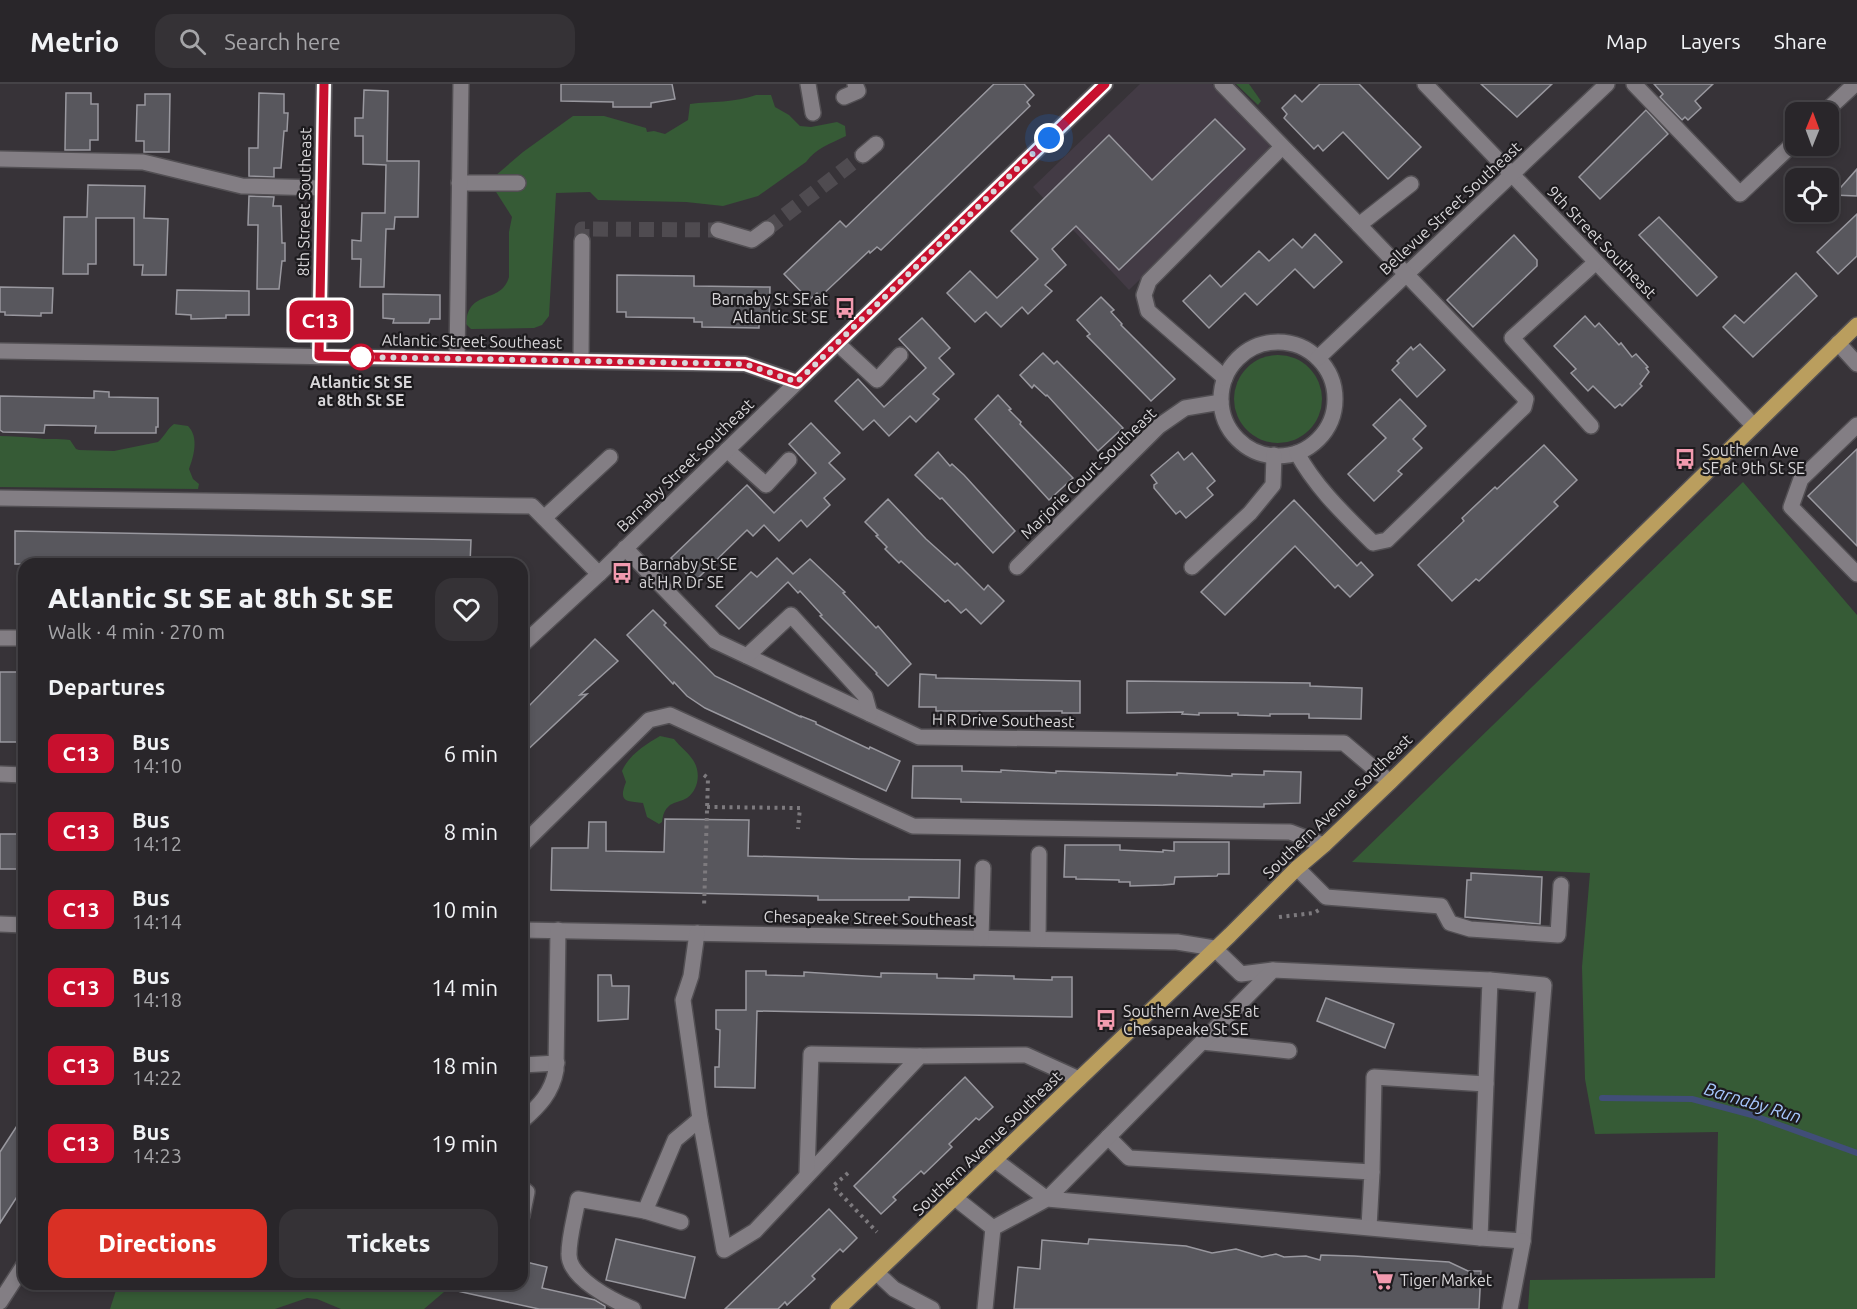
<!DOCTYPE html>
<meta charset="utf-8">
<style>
:root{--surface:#29262a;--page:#353236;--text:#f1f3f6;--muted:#a5a5a8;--line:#454347;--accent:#d93025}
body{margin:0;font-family:Ubuntu,sans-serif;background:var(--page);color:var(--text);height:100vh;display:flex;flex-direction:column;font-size:22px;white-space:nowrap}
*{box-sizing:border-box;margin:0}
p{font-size:20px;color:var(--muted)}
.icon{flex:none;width:33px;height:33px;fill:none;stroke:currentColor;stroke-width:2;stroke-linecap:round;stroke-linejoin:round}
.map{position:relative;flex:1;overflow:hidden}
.details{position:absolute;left:18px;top:474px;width:510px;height:732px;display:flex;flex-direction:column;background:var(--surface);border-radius:18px;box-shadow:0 3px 9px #0003,0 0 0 2px var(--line)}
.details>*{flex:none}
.badge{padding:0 12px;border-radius:9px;font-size:21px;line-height:39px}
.needle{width:39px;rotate:1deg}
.fabs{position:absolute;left:1785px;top:18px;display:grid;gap:12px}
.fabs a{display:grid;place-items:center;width:54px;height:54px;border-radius:12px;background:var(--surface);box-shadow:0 3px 9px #0003,0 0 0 2px var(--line);font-size:30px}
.you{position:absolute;width:30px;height:30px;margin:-15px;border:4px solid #fff;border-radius:50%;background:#1a73e8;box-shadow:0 0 0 9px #1a73e833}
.map>.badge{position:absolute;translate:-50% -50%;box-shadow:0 0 0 3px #fff}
h2{padding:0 30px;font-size:22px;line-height:54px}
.round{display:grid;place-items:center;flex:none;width:63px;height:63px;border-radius:18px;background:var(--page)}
.headline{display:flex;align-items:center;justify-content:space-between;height:102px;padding:0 30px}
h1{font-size:28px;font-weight:800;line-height:45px}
.primary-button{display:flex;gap:12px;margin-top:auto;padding:12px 30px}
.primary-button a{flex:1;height:69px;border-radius:18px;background:var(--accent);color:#fff;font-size:24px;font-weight:800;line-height:69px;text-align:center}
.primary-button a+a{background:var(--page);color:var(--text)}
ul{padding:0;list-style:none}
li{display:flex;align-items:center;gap:18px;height:78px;padding:0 30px}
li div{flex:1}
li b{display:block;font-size:22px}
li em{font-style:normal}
li .badge{min-width:66px;font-weight:700;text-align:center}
header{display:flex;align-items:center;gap:36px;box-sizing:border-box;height:84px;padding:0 30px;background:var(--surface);border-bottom:2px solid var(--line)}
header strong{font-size:28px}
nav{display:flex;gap:33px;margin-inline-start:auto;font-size:21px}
.search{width:420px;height:54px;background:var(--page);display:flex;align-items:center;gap:15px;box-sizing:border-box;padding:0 21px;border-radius:18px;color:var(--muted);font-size:22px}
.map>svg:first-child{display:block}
.built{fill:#433b45}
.green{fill:#365b36}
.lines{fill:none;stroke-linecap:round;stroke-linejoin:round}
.stream{stroke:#414e78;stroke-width:6}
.building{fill:#58575d;stroke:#99989f;stroke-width:1.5}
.minor-tunnel{stroke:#4f4b50;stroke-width:15;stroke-dasharray:15 8;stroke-linecap:butt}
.minor-casing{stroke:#524f53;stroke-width:18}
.major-casing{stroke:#524f53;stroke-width:18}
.path{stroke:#7d7a7e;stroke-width:4;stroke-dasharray:3 4.5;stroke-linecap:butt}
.minor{stroke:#837e84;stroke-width:15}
.major{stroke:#ba9e5e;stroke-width:15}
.line-casing{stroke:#fff;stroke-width:14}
.line{stroke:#c8102e;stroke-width:9}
.walk{stroke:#d8d6d9;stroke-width:6;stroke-dasharray:0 10.8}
.stop-dot{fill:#fff;stroke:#c8102e;stroke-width:3}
.labels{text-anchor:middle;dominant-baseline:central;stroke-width:4.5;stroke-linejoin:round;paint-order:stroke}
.street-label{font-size:16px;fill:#d8d6d9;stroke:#1d1b1e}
.poi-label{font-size:16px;fill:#d8d6d9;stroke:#1d1b1e;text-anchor:start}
.stop-label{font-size:16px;font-weight:bold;fill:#d8d6d9;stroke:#1d1b1e}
.water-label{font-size:18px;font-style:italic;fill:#a7c7fe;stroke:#1d1b1e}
</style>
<header>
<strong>Metrio</strong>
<div class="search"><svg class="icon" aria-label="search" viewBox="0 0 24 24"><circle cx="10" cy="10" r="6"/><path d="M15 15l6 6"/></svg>Search here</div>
<nav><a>Map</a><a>Layers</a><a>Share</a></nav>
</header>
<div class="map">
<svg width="1857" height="1225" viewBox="0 0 1857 1225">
<rect width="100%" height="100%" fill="#373338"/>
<!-- built -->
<polygon class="built" points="1140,0 1212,0 1274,65 1129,206 1033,103"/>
<!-- green -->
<g class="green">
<polygon points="1236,0 1249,0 1261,17 1258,21"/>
<path d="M756,11H771L775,23L789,31L800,42L811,43L837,38L845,42L846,52C830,60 816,64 806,78L758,112L723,122L686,118L598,116L590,108L556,109L549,232L542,241L534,244L471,245L466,240C468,204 501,221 509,193V148L512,133L491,100L495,92L523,68L573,32H604L646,44L647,48L654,47L665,50L688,36L690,20C712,17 735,19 756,11Z"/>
<circle cx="1278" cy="315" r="44"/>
<path d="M174,340L188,342C199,353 194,372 189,385L193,395L199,400L198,405L0,403V352C12,352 23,353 35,354C47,356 58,354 70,356L76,365L79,366L114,367L158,358C165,352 167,345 174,340Z"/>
<polygon points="1743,398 1857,531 1857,1225 1528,1225 1530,1196 1715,1194 1718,1048 1595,1050 1585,995 1582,883 1590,789 1352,778"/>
<path d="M660,652L674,655C680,663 688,668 693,676C701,688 699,705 687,714C682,717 675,718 670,721C664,726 663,731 662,738L659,740L647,733L643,719C626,717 618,718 626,698L622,687C628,672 646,660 660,652Z"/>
<polygon points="118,1200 450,1200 451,1202 424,1225 341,1225 317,1215 307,1214 275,1225 110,1225"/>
</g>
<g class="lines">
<!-- stream -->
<polyline class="stream" points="1602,1014 1692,1015 1752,1031 1857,1069"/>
</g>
<!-- building -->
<g class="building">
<polygon points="561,0 672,0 675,15 651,19 651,23 613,23 613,18 561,17"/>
<polygon points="994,0 1024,0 1034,11 1027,18 1030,22 881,166 877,163 870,169 869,167 820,213 817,209 809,216 784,190 840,137 846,143"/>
<polygon points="1320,0 1359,0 1421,63 1388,95 1343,48 1323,67 1318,61 1314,65 1284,34 1287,30 1282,24 1295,11 1302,18"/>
<polygon points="1481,0 1552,0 1517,33"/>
<polygon points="1654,0 1713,0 1695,17 1701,24 1688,36 1685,33 1682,36 1660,13 1663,10"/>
<polygon points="364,6 388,7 387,77 419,77 418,133 395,133 394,145 386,145 384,203 360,203 361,175 352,175 352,156 361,157 362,129 385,129 386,81 363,80 363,52 355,52 355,34 363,34"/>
<polygon points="66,9 91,9 91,20 98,20 98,56 90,56 90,66 65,66"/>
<polygon points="259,9 284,10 284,29 288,29 287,47 284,47 281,84 274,84 274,93 249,92 249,64 258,64"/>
<polygon points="145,10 170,10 169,68 144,68 144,57 136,57 137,21 145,21"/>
<polygon points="1646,26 1668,50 1600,115 1579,93"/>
<polygon points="1215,35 1245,65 1119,186 1076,142 1052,165 1066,181 1045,201 1052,207 1028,230 1022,223 1001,243 986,228 975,238 947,209 970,187 997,214 1038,175 1011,147 1109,51 1152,96"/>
<polygon points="1857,85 1857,112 1834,111"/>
<polygon points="88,101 145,102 144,134 168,135 166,191 142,191 143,181 134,181 134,134 96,134 96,180 88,180 88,190 63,190 64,133 87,133"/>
<polygon points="249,112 274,113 273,122 281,122 282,159 285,159 285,177 282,177 279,205 257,205 258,141 248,141"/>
<polygon points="1857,130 1857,172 1838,190 1817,168"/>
<polygon points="1659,133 1717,193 1697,212 1639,151"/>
<polygon points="1315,150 1342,178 1314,204 1295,185 1257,221 1245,209 1209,244 1183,217 1210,191 1221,203 1259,167 1269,177 1293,155 1302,164"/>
<polygon points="1514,151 1537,176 1537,182 1473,243 1447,216"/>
<polygon points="1796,189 1817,212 1753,273 1723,243 1735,231 1744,239"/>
<polygon points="617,191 694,192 694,202 770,203 769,238 759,238 759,244 702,243 702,238 694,238 694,234 626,233 626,228 617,228"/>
<polygon points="0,203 53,204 52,229 41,229 41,232 5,231 5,228 0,228"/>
<polygon points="177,206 249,207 249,231 226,231 226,234 191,235 191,231 176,230"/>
<polygon points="383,210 440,211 440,235 430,235 429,239 393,239 394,235 383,234"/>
<polygon points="1101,213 1114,226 1111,228 1122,240 1121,241 1175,295 1151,317 1087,252 1090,250 1077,236"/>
<polygon points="1585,232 1595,243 1599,239 1619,261 1621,259 1632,273 1636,270 1648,283 1646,284 1649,288 1640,300 1642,302 1622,322 1620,320 1615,324 1593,302 1588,307 1571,289 1576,285 1554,262"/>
<polygon points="922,234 950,264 939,274 954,290 933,310 939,315 916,338 910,332 889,352 874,336 863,346 835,317 858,295 884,323 926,284 899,255"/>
<polygon points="1420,260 1445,286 1417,313 1392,286 1399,279 1397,277 1411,263 1413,266"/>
<polygon points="1043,269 1054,280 1057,277 1123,344 1098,367 1047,311 1046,312 1034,301 1032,304 1020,291"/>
<polygon points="94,307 109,308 109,313 158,314 158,343 156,343 156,349 95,349 96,342 45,341 44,349 3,348 0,346 0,312 94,314"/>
<polygon points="998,311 1011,325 1009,326 1021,338 1020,340 1073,394 1049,416 975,335"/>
<polygon points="1400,315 1426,342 1413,355 1422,364 1398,387 1402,390 1374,417 1348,390 1386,354 1373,341"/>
<polygon points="811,339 840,369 829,379 845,395 824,414 830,421 807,443 801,436 779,457 764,441 753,452 747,446 694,498 671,474 747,401 774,429 816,389 789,360"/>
<polygon points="1544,361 1577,396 1554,418 1558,422 1479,497 1476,495 1452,517 1418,481 1464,437 1462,434 1495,403 1497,405"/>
<polygon points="1857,365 1857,462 1808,412"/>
<polygon points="938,368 950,382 952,380 964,391 1015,447 993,469 942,414 940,415 915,391"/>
<polygon points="1178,368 1184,376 1192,369 1215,397 1207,404 1213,411 1186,434 1180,427 1176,430 1154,404 1154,401 1157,399 1151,391"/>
<polygon points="888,415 926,455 955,481 957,479 984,506 988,501 1004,517 981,540 966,525 961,529 948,516 945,518 901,477 899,479 885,465 887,463 876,452 878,451 865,438"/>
<polygon points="1294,416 1357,482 1361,478 1373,491 1350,513 1338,501 1335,504 1295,462 1225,531 1201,508"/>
<polygon points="15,447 471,456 470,480 15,480"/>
<polygon points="777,474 793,490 810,475 845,508 843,509 876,544 878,542 911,580 888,602 876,590 877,589 820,532 822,531 800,507 798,509 788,498 739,545 716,522 751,488 757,493"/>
<polygon points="653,526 666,539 664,541 715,592 801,633 801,632 816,638 816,640 869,665 870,663 900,677 886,707 705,624 687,612 674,598 673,600 627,551"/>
<polygon points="595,555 618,577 580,611 587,610 522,671 522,629"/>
<rect x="0" y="588" width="24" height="70"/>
<polygon points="920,590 936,591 936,594 1080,597 1080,629 1062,629 1062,627 936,627 936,623 919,623"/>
<polygon points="1127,597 1310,599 1310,602 1362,604 1361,635 1309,634 1309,630 1270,630 1270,632 1238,631 1238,629 1199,629 1199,631 1182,630 1183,628 1127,629"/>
<polygon points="913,682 962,682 962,687 1001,688 1001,686 1056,689 1056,687 1177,691 1177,689 1232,692 1232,690 1264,691 1264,687 1301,688 1300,719 1264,720 1264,723 961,718 961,715 912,714"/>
<polygon points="665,735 749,736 748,772 861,775 960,776 959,814 909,813 909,816 818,816 818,812 551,806 552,764 588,764 589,738 606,738 606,767 664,768"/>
<polygon points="0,750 20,750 18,785 0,785"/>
<polygon points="1174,758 1229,758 1229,790 1218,790 1217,792 1175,793 1174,800 1163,801 1130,802 1130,798 1119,798 1119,796 1076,795 1076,793 1064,793 1065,761 1120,761 1120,766 1163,768 1163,766 1174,767"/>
<polygon points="1471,789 1542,793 1540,840 1465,833 1467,796 1471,796"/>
<polygon points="746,887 766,887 766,891 804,892 804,888 881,893 881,889 937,890 937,894 974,895 974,891 1014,892 1014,895 1052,896 1052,893 1072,893 1072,933 757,927 755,1004 715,1003 715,983 719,983 720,946 716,945 716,926 746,926"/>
<polygon points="598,891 611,891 612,902 629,902 628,935 598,937"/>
<polygon points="1326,914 1394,940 1385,964 1317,937"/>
<polygon points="965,993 993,1023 979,1036 976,1034 949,1060 952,1063 924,1090 921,1087 893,1113 896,1116 881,1130 854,1102"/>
<polygon points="24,1031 24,1102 0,1139 0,1068"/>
<polygon points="829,1125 857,1154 843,1168 840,1165 812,1192 815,1195 787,1221 785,1218 778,1225 725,1225"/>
<polygon points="616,1155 695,1173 685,1214 606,1196"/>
<polygon points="1089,1155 1186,1162 1212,1169 1236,1165 1262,1173 1276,1170 1284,1173 1306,1172 1320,1176 1321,1171 1354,1172 1449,1178 1468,1187 1481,1187 1479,1225 1014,1225 1018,1183 1040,1185 1042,1156 1088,1160"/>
<polygon points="522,1177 547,1183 542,1204 595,1216 605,1222 605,1225 539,1225 457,1207 458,1200 522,1200"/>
</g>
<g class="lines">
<!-- minor-tunnel -->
<g class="minor-tunnel">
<polyline points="767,145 863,71"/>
<polyline points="582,157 582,145 718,146"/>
</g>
<defs>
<g id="minor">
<polyline points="808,0 813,29"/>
<polyline points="1222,0 1359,141"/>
<polyline points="1425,0 1753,341"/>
<polyline points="1634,0 1740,110 1796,57"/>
<polyline points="844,13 858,7 855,0"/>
<polyline points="1825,28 1855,0"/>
<polyline points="863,71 876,60"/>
<polyline points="0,75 143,78 242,102 322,104"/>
<polyline points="459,99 518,99"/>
<polyline points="718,146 752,156 767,145"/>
<circle cx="1278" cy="315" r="57"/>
<polyline points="837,259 877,296 900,271"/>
<polyline points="1838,259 1857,280"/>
<polyline points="0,267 745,280 797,298"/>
<polyline points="319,272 324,0"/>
<polyline points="1318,274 1607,0"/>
<polyline points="457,275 461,0"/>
<polyline points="581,277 582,157"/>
<polyline points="1225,294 1148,227 1144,211 1149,197 1282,63"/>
<polyline points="1857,341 1801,395 1791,423 1857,490"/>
<polyline points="1591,342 1512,254 1596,178"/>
<polyline points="727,366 766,401 789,376"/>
<path d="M1297,369C1316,404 1345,431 1373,459L1387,456L1524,323L1526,315L1359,141L1411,100"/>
<polyline points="0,414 532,422 599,490"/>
<polyline points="544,434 610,373"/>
<polyline points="625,464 715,557 919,653 1344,659 1390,698"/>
<polyline points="1017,483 1159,342 1185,324 1221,318"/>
<polyline points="1192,483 1250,429 1273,401 1274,371"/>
<polyline points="0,554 24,554"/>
<polyline points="522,561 599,490 1105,0"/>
<polyline points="747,572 791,531 865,612 870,630"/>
<polyline points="0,690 24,691"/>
<polyline points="522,761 649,636 670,631 913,742 1290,748 1324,761"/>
<polyline points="1297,784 1326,813 1441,822 1450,839 1470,845 1558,851 1561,801"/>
<polyline points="0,840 24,841"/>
<polyline points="522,846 1177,858 1214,864 1241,890 1273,886"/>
<polyline points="697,849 691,892 683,916 700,1035 724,1166 755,1147 920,972 1026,971 1079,995"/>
<polyline points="981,854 983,784"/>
<polyline points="1038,855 1039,770"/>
<polyline points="1202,958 1289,967"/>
<polyline points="522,981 557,979"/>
<path d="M522,1037C539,1022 552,1009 556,986L558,846"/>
<polyline points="1108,1053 1129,1074 1372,1088 1369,1143"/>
<polyline points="1372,1088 1374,993 1486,1000"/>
<polyline points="807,1090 811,970 920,972"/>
<polyline points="522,1104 527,1108 522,1132"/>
<polyline points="955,1114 993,1144"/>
<polyline points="645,1127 681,1138"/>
<polyline points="1480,1154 1523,1157 1544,901 1490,896"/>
<polyline points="877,1189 894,1205 932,1225"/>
<polyline points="0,1218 24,1181"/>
<path d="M633,1225C614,1217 568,1194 569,1170C569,1152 575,1133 578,1115L645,1127L675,1056L700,1035"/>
<polyline points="985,1225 993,1144 1047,1115 1273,886 1490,896 1480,1154 1047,1115 995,1076"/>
<polyline points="1510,1225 1523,1157"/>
</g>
<polyline id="major" points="838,1225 1230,851 1297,784 1324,761 1390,698 1857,241"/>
</defs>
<!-- minor casing -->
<use href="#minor" class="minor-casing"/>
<!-- major casing -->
<use href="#major" class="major-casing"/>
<!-- path -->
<g class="path">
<polyline points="704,691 708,694 704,824"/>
<polyline points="707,723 800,724 798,745"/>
<polyline points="1279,833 1314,829 1319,826"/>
<polyline points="848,1089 833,1102 877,1148"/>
</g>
<!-- minor -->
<use href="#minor" class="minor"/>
<!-- major -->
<use href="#major" class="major"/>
</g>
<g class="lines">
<defs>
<polyline id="line" points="324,0 319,272 745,280 797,298 1105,0"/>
</defs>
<!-- line casing -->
<use href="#line" class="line-casing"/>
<!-- line -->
<use href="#line" class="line"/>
<!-- walk -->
<polyline class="walk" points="361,273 745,280 797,298 1049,54"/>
</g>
<!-- icons -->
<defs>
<symbol id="bus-bare" viewBox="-9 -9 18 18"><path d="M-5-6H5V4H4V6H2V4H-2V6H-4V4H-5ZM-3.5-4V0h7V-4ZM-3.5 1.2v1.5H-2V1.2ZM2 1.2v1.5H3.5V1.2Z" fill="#f29aaf" stroke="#1d1b1e" stroke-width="2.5" paint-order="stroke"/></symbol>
<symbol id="supermarket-bare" viewBox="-9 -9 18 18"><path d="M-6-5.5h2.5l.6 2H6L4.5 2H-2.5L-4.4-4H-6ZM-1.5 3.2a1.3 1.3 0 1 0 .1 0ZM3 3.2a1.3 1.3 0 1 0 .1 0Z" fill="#f29aaf" stroke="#1d1b1e" stroke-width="2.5" paint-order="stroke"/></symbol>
</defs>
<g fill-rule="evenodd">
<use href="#bus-bare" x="830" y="209" width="30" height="30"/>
<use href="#bus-bare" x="1670" y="360" width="30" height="30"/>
<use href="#bus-bare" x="607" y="474" width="30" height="30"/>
<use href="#bus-bare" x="1091" y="921" width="30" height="30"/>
<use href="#supermarket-bare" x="1368" y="1181" width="30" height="30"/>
</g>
<!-- markers -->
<circle class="stop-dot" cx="361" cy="273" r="12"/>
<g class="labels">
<!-- street labels -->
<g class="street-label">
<text transform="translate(304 118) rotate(-89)">8th Street Southeast</text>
<text transform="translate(1450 124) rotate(-43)">Bellevue Street Southeast</text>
<text transform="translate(1602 158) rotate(46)">9th Street Southeast</text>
<text transform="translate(472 257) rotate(1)">Atlantic Street Southeast</text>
<text transform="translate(685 381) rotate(-44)">Barnaby Street Southeast</text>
<text transform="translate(1088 389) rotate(-44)">Marjorie Court Southeast</text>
<text transform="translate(1003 636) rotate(1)">H R Drive Southeast</text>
<text transform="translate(1337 722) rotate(-44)">Southern Avenue Southeast</text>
<text transform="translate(869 834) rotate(1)">Chesapeake Street Southeast</text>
<text transform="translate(987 1059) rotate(-44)">Southern Avenue Southeast</text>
</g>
<!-- poi labels -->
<g class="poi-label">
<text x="828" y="215" text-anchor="end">Barnaby St SE at<tspan x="828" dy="18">Atlantic St SE</tspan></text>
<text x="1702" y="366">Southern Ave<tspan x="1702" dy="18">SE at 9th St SE</tspan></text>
<text x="639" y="480">Barnaby St SE<tspan x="639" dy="18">at H R Dr SE</tspan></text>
<text x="1123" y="927">Southern Ave SE at<tspan x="1123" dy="18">Chesapeake St SE</tspan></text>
<text x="1400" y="1196">Tiger Market</text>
</g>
<!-- stop labels -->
<g class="stop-label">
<text x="361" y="298">Atlantic St SE<tspan x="361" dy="18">at 8th St SE</tspan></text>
</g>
<!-- water labels -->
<g class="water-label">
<text transform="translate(1753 1018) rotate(17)">Barnaby Run</text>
</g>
</g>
</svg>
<div class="fabs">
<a><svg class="needle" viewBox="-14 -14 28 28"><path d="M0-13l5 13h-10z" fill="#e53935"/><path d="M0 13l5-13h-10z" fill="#a5a5a8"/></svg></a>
<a><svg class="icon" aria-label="locate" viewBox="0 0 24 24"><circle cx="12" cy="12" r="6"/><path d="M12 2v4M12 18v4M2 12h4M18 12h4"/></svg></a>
</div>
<div class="you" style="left:1049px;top:54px"></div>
<b class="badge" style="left:320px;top:236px;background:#c8102e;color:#fff">C13</b>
<section class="details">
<div class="headline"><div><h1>Atlantic St SE at 8th St SE</h1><p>Walk · 4 min · 270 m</p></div><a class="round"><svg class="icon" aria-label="heart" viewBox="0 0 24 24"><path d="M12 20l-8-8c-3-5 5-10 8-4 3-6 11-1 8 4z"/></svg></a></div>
<h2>Departures</h2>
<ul>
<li><span class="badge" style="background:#c8102e;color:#fff">C13</span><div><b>Bus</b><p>14:10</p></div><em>6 min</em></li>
<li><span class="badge" style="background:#c8102e;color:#fff">C13</span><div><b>Bus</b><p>14:12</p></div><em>8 min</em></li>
<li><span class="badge" style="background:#c8102e;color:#fff">C13</span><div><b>Bus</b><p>14:14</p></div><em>10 min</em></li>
<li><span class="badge" style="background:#c8102e;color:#fff">C13</span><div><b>Bus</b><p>14:18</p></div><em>14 min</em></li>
<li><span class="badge" style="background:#c8102e;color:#fff">C13</span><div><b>Bus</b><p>14:22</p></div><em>18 min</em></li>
<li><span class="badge" style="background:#c8102e;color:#fff">C13</span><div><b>Bus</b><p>14:23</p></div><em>19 min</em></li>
</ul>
<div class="primary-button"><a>Directions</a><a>Tickets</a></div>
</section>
</div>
